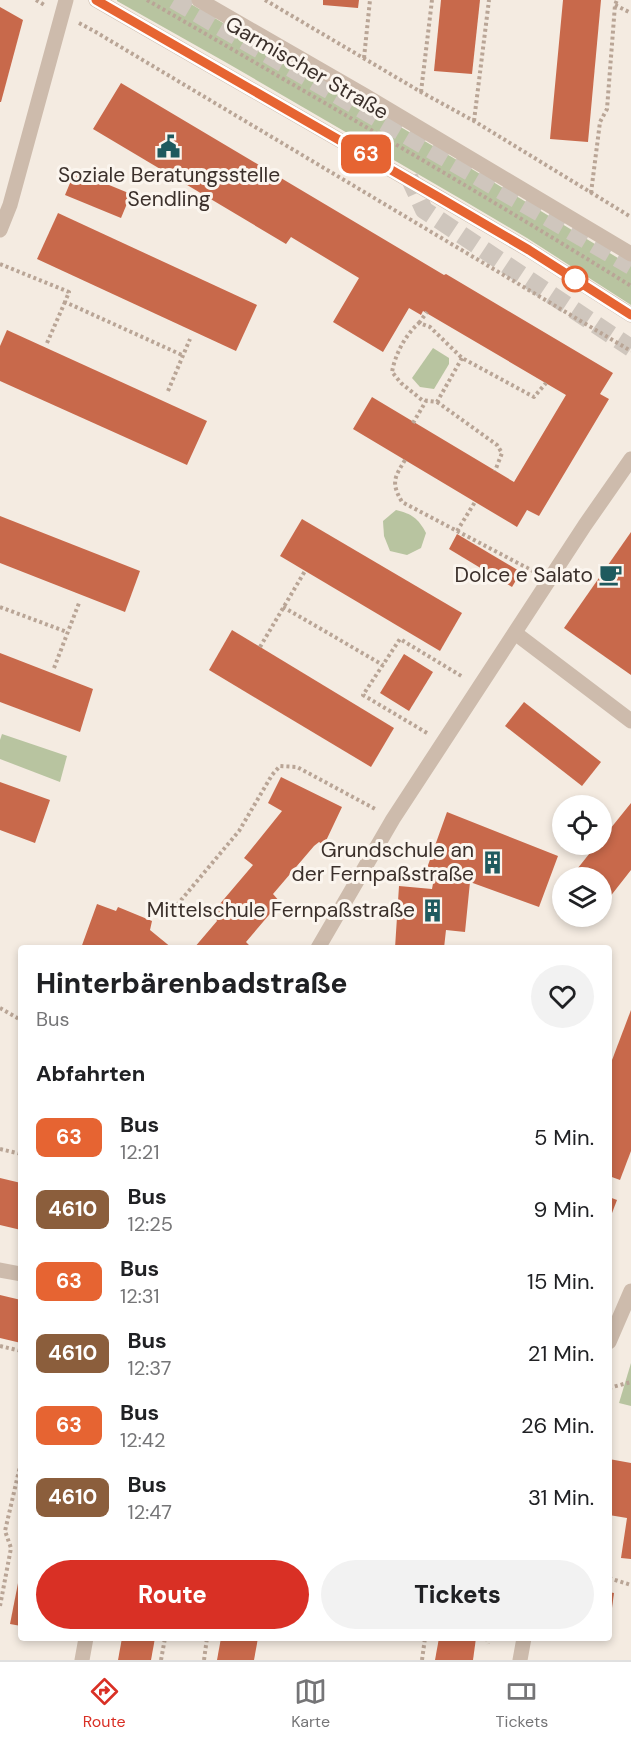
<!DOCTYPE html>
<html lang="de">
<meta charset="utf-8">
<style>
:root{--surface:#fff;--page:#f2f2f2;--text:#202124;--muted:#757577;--line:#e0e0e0;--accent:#d93025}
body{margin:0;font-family:"DM Sans",sans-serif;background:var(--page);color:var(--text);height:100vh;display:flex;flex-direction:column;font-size:22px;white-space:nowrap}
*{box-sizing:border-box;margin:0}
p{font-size:20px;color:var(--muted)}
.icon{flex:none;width:33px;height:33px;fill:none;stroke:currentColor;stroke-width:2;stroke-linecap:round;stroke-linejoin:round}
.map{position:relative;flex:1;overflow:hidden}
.sheet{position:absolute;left:18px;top:945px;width:594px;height:696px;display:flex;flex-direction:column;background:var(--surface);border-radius:6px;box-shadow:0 3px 9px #0003}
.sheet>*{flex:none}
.badge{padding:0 12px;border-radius:9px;font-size:21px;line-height:39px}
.buttons{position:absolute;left:552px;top:795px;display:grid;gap:12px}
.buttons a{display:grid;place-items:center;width:60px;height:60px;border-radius:50%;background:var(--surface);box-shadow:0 3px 9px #0003;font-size:30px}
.map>.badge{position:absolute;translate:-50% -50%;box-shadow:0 0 0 3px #fff}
h2{padding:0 18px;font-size:22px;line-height:54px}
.round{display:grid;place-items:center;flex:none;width:63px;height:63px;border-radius:32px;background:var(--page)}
.summary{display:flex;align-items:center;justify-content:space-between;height:102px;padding:0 18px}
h1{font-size:28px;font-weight:800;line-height:45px}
.primary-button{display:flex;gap:12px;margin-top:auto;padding:12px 18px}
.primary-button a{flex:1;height:69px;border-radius:36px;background:var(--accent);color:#fff;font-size:24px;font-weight:800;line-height:69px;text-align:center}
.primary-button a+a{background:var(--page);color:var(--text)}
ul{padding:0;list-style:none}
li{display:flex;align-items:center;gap:18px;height:72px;padding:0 18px}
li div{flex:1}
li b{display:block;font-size:22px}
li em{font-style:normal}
li .badge{min-width:66px;font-weight:700;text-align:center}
.tab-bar{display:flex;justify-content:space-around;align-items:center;height:84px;border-top:2px solid var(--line);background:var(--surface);font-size:16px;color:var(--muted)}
.tab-bar a{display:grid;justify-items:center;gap:3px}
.tab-bar .current{color:var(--accent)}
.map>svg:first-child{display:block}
.green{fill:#b8c4a0}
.building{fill:#c8694b}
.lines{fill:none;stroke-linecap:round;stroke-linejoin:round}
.highway-tunnel{stroke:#cfc6bd;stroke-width:18;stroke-dasharray:18 9;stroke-linecap:butt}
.path{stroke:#b9a596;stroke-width:4;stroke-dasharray:3 3;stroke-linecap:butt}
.minor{stroke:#cdbbac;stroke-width:15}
.line-casing{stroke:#fff;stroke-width:14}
.line{stroke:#e66432;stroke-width:9}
.stop-dot{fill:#fff;stroke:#e66432;stroke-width:3}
.labels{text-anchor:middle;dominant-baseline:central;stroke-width:6;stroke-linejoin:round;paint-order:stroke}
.street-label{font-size:21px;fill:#3b302b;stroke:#fbf5ee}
.poi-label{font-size:21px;fill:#3b302b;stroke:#fbf5ee;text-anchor:end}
</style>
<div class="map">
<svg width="631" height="1660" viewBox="0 0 631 1660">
<rect width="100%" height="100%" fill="#f4ebe1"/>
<!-- green -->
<g class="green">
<polygon points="117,0 184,0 462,163 631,266 631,305 527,238 466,202 227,63 117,1"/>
<polygon points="433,348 449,358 449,364 434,389 420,387 412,378"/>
<path d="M396,510C412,514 418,518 426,533L421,548L407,555L390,551L384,536L383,521Z"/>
<polygon points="2,734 67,756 60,782 0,759 0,740"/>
<polygon points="631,1363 631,1406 619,1403"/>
</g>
<!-- building -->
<g class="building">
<polygon points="323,0 359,0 358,8 323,5"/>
<polygon points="441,0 480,0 472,74 434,71"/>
<polygon points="563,0 601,0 588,142 550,139"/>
<polygon points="0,7 23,20 1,102 0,102"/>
<polygon points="121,83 444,275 446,274 613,373 600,394 609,399 539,516 527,510 517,527 353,429 372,397 514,482 566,395 423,311 421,315 409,308 383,352 333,322 359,278 291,237 286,244 93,129"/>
<polygon points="75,171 131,194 121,218 65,195"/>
<polygon points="58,213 257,305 236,351 37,259"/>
<polygon points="7,330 207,421 187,465 0,381 0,346"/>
<polygon points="0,516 140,571 125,612 0,563"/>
<polygon points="302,519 462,613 440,651 280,556"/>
<polygon points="631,532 631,675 564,628"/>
<polygon points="457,534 521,572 512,587 449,549"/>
<polygon points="232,630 394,728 371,767 209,670"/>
<polygon points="0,653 93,689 80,732 0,702"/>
<polygon points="404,654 433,672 409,711 380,693"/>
<polygon points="524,702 601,762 582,786 505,726"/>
<polygon points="281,777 342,807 324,845 319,842 314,846 273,894 280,902 246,942 252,948 194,948 217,921 213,912 253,865 244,858 282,811 268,803"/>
<polygon points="0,782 50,800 35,843 0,830"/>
<polygon points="631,803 631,870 602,907 602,878 570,878 597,844 602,844 602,839"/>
<polygon points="447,812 558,856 539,907 470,882 465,932 446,930 444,948 395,948 399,886 432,889 435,873 427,868"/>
<polygon points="97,904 116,911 118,907 152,921 150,930 172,948 81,948"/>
<polygon points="631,1010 631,1151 620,1180 609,1176 609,1068"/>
<polygon points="0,1178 21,1183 21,1230 0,1225"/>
<polygon points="609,1197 617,1200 609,1221"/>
<polygon points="0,1295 21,1300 21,1343 0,1338"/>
<polygon points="609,1459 631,1463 631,1559 621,1558 627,1518 609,1515"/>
<polygon points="20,1573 21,1573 21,1626 10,1624"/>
<polygon points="609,1592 614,1593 612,1608 609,1607"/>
<polygon points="122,1638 155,1638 151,1660 118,1660"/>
<polygon points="221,1638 258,1638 254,1660 217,1660"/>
<polygon points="439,1638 476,1638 473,1660 435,1660"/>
</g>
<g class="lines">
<!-- highway-tunnel -->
<g class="highway-tunnel">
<polyline points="174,0 631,266"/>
<polyline points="409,177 424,210 631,348"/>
</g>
<!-- path -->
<g class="path">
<polyline points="36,0 46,6"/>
<path d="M147,0C309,94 472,187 631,286"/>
<polyline points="265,0 421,92 474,121 631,217"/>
<polyline points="615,5 631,13"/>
<polyline points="79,23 94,31 631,351"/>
<polyline points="364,58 370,0"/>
<polyline points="421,92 432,0"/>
<polyline points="474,121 489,0"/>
<polyline points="591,193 600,122 607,109 615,5 617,0"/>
<polyline points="0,264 69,292 65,302 182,355"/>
<polyline points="419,323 427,312"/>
<polyline points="47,343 65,302"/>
<path d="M462,358L437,402L422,400L401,383L392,372C395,355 405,335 419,323L430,327L462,358L534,397L546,383"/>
<polyline points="168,391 190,339"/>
<polyline points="437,402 497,445 502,453 495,471"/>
<polyline points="413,423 426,401"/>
<path d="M405,460C394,478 391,483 402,502L533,571"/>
<polyline points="457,531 475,502"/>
<polyline points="0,607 67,632"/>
<polyline points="283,607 383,665"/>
<polyline points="260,647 305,571"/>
<polyline points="54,668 79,603"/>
<polyline points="427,733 363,695 400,639 463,677"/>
<polyline points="177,905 239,831 272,775 280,766 297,767 377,810"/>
<polyline points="0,1008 21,1020"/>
<polyline points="0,1149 21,1154"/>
<polyline points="0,1346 21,1351"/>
<polyline points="609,1388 631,1382"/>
<polyline points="609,1578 631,1585"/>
<polyline points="0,1606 11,1548 5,1531 21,1462"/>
<polyline points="487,1638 488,1644"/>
<polyline points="161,1660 165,1638"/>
<polyline points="204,1660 207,1638"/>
<polyline points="422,1660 425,1638"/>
</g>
<!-- minor -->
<g class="minor">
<polyline points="96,0 440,198 529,250 631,315"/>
<polyline points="199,0 364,95 631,254"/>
<polyline points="0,230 10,205 66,0"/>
<polyline points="515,633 631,721"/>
<polyline points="318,948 393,819 585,525 631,459"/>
<polyline points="0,1270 21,1274"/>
<polyline points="609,1342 631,1291"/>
<polyline points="82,1660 86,1638"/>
<polyline points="520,1660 524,1638"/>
</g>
</g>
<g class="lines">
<defs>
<polyline id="line" points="96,0 440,198 529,250 631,315"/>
</defs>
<!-- line casing -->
<use href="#line" class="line-casing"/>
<!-- line -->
<use href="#line" class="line"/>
</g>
<!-- icons -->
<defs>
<symbol id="civic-bare" viewBox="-9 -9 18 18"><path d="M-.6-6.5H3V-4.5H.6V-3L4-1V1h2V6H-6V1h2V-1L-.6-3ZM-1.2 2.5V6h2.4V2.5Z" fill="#1f5a5e" stroke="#fbf5ee" stroke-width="2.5" paint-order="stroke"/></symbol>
<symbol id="cafe-bare" viewBox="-9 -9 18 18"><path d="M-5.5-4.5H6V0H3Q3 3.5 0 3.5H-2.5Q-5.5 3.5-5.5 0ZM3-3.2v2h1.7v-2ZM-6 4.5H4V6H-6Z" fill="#1f5a5e" stroke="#fbf5ee" stroke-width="2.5" paint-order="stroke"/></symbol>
<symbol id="building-bare" viewBox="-9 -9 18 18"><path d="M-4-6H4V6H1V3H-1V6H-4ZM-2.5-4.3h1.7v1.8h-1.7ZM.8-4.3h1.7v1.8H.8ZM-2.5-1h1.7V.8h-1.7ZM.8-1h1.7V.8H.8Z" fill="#1f5a5e" stroke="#fbf5ee" stroke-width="2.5" paint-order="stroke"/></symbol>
</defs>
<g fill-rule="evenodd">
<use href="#civic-bare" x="152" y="130" width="33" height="33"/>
<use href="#cafe-bare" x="594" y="558" width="33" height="33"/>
<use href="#building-bare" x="476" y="846" width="33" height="33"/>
<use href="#building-bare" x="416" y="894" width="33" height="33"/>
</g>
<!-- markers -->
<circle class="stop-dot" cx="575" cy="279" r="12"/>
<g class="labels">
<!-- street labels -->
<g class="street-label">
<text transform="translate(307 68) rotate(30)">Garmischer Straße</text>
</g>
<!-- poi labels -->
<g class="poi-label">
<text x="169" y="175" text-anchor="middle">Soziale Beratungsstelle<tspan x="169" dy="24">Sendling</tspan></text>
<text x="593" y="575">Dolce e Salato</text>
<text x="474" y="850">Grundschule an<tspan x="474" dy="24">der Fernpaßstraße</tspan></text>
<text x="415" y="910">Mittelschule Fernpaßstraße</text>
</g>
</g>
</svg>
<div class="buttons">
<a><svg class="icon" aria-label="locate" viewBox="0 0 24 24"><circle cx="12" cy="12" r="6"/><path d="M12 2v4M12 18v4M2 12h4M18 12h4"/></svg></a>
<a><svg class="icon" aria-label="layers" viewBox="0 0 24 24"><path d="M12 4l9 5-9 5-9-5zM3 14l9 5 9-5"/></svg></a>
</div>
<b class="badge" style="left:366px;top:154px;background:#e66432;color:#fff">63</b>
<section class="sheet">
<div class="summary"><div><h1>Hinterbärenbadstraße</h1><p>Bus</p></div><a class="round"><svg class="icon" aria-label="heart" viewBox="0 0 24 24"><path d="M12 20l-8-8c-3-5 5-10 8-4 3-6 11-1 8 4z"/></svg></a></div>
<h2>Abfahrten</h2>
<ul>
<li><span class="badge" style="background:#e66432;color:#fff">63</span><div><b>Bus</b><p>12:21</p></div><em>5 Min.</em></li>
<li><span class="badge" style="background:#8b5e3c;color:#fff">4610</span><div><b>Bus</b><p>12:25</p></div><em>9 Min.</em></li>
<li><span class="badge" style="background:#e66432;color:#fff">63</span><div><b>Bus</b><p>12:31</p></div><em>15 Min.</em></li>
<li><span class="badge" style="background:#8b5e3c;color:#fff">4610</span><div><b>Bus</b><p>12:37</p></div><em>21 Min.</em></li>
<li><span class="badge" style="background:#e66432;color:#fff">63</span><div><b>Bus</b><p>12:42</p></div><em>26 Min.</em></li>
<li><span class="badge" style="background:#8b5e3c;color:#fff">4610</span><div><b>Bus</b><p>12:47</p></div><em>31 Min.</em></li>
</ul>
<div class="primary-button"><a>Route</a><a>Tickets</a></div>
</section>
</div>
<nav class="tab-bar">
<a class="current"><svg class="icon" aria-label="directions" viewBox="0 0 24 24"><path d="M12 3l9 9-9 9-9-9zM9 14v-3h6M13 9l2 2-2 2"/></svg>Route</a>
<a><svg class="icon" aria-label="map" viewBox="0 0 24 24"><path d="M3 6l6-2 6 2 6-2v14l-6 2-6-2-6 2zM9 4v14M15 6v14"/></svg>Karte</a>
<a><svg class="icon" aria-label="tickets" viewBox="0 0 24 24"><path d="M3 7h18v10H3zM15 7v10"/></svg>Tickets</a>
</nav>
